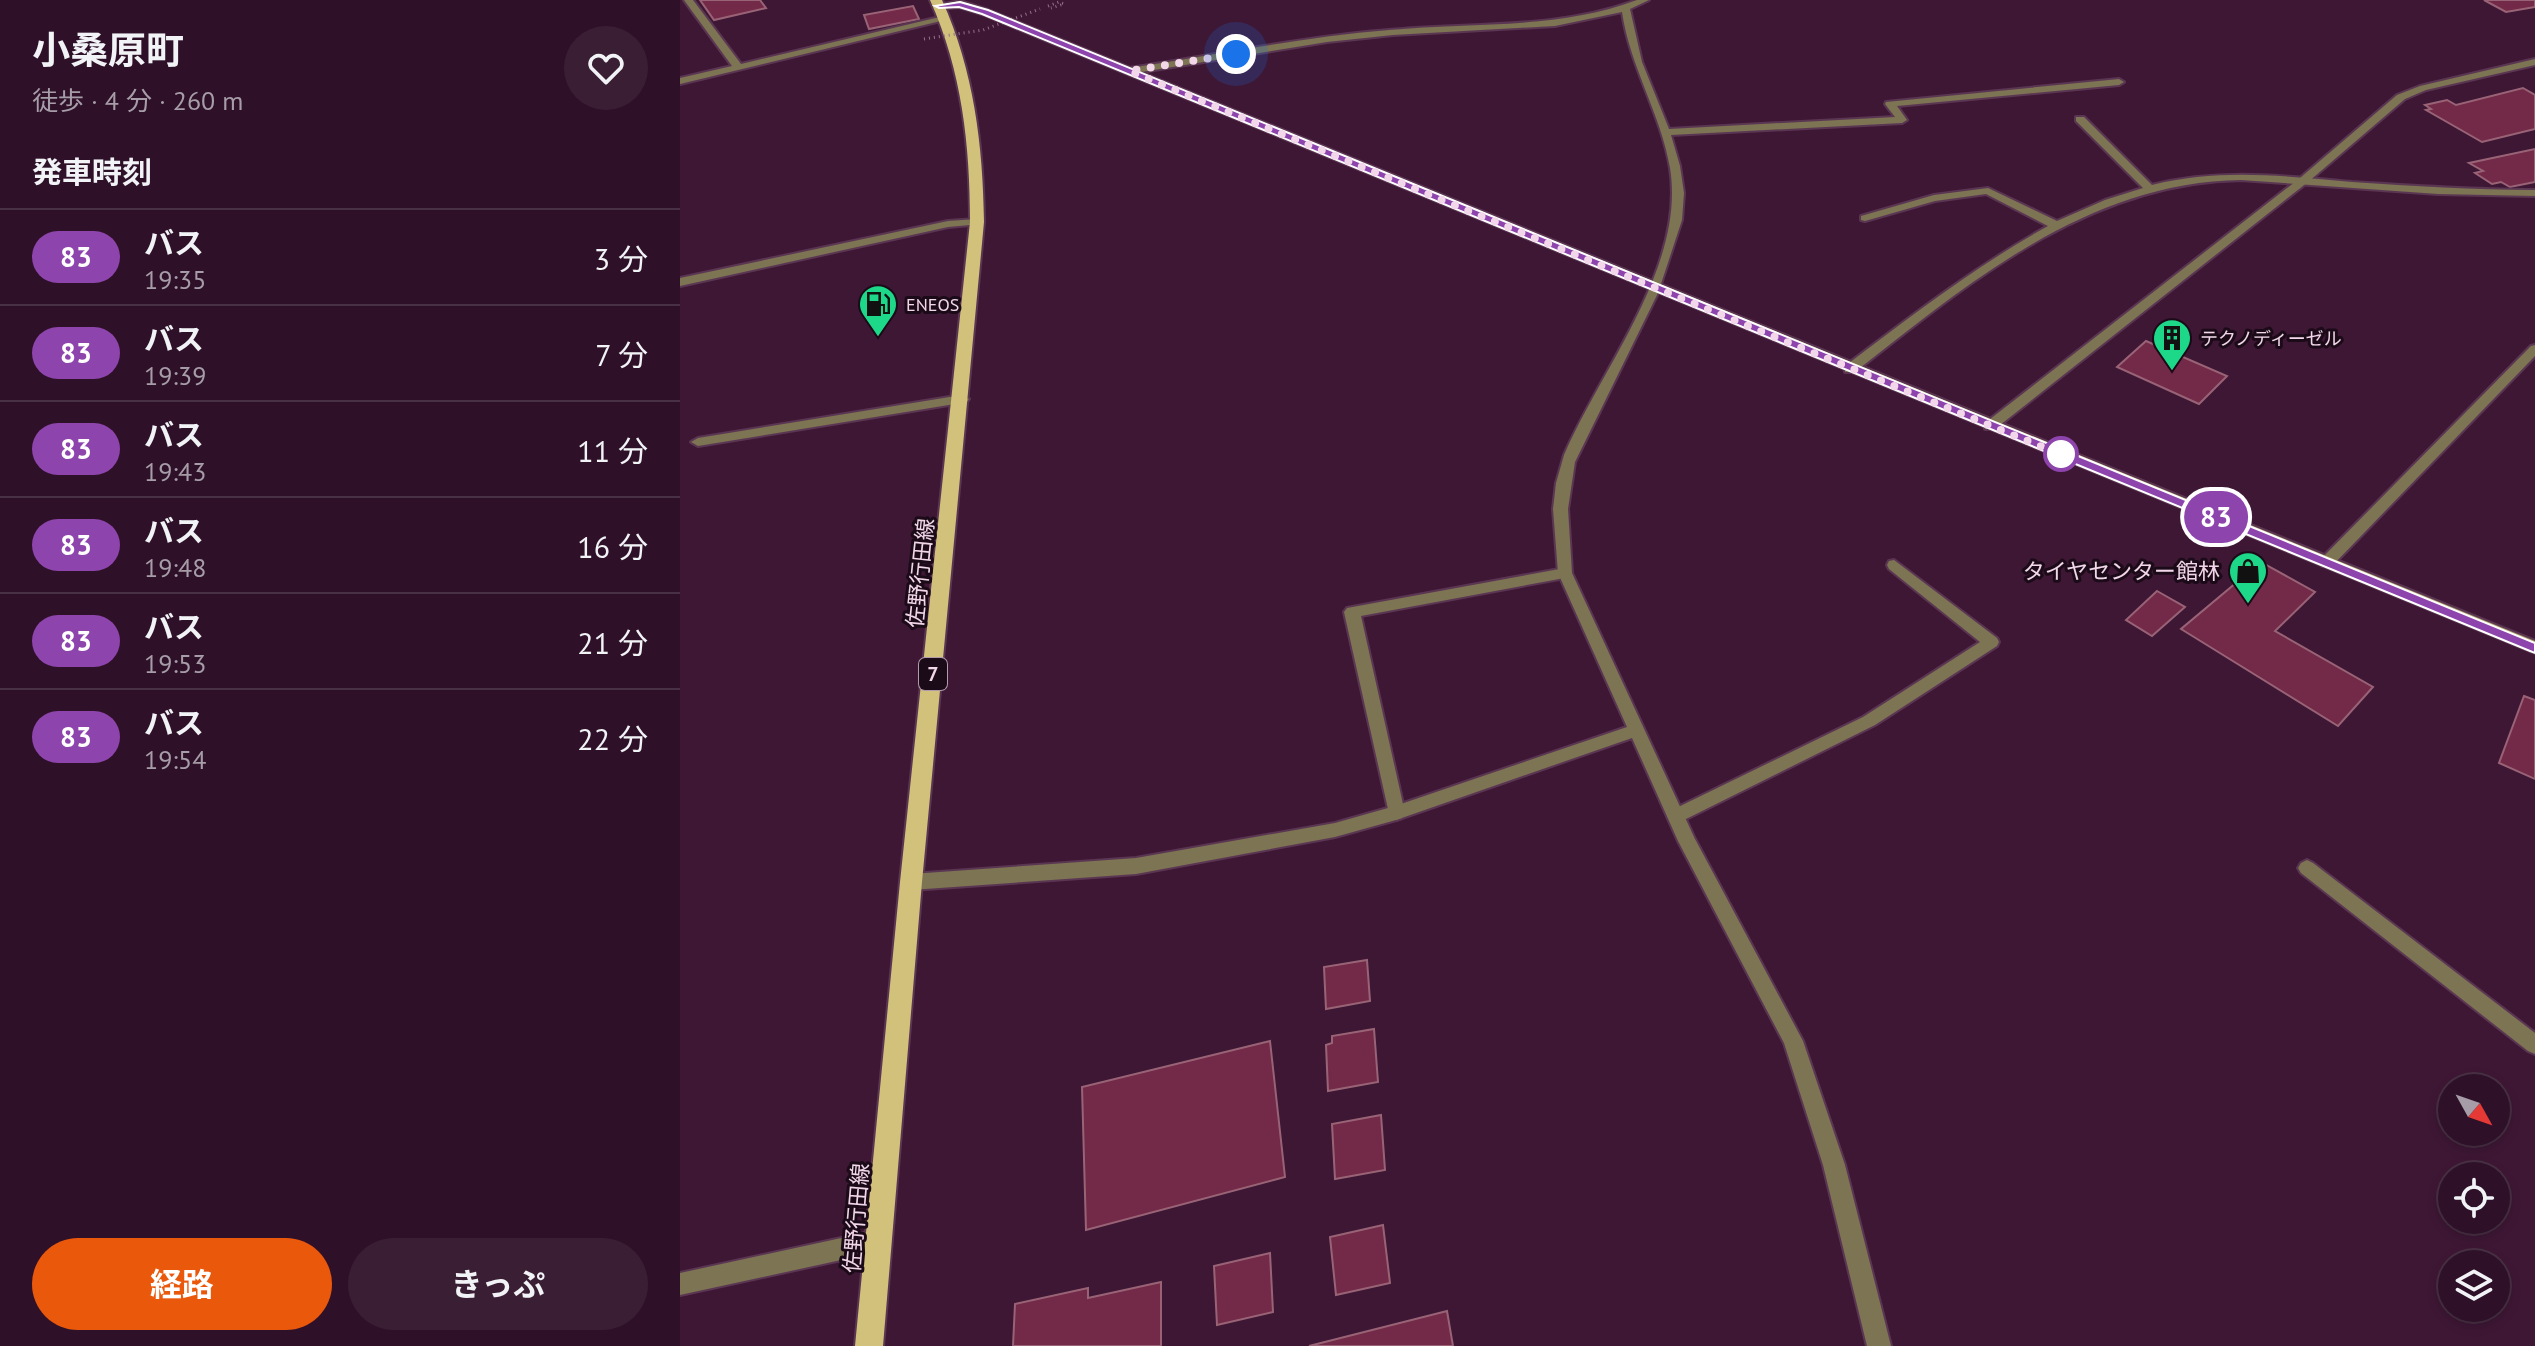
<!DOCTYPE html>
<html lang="ja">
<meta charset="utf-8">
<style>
:root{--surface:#2e1128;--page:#3a1f34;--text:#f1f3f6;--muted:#a79da8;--line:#493145;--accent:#ea580c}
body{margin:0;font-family:"PT Sans","Noto Sans JP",sans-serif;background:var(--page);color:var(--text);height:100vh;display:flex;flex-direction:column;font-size:30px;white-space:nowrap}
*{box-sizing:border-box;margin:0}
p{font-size:26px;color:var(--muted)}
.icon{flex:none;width:44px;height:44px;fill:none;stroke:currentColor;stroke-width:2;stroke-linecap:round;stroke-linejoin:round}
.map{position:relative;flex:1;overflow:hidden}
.details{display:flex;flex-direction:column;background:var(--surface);width:680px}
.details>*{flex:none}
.badge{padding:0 16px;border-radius:26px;font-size:28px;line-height:52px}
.needle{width:52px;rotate:130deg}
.controls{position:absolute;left:1758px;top:1074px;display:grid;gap:16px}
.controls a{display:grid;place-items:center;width:72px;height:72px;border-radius:50%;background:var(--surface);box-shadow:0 4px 12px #0003,0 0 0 2px var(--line);font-size:40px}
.you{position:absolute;width:40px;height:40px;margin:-20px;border:6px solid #fff;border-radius:50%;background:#1a73e8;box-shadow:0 0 0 12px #1a73e833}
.map>.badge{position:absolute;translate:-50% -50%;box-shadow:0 0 0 4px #fff}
h2{padding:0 32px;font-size:30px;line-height:72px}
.round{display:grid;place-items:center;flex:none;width:84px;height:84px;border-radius:42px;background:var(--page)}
.head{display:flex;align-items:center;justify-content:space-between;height:136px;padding:0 32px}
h1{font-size:38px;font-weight:700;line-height:60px}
.cta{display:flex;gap:16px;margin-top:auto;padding:16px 32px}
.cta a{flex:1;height:92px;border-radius:48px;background:var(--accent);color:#fff;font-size:32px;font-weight:700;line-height:92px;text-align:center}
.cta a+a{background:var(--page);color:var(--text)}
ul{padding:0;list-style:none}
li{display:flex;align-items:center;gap:24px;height:96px;padding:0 32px;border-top:2px solid var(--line)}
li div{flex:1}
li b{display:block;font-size:30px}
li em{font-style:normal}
li .badge{min-width:88px;font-weight:700;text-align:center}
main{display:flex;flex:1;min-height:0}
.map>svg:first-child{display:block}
.building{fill:#732948;stroke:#996376;stroke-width:2}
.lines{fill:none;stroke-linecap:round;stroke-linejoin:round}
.lane-casing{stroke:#5b3652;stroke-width:4}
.street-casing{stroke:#5b3652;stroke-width:4}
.secondary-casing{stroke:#5b3652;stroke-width:4}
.primary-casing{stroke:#5b3652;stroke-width:4}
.path{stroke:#93728a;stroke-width:3;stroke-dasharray:1 4;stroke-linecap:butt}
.lane{fill:#7c7453;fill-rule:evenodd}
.street{fill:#7c7453;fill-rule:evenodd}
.secondary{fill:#aca069;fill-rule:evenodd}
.primary{fill:#d1c17a;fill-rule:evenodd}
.path-bridge{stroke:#93728a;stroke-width:3;stroke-dasharray:1 4;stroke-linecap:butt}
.line{fill:#8e44ad;stroke:#fff;stroke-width:2}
.walk{stroke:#f1d7e9;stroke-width:8;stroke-dasharray:0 14.4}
.stop-dot{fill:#fff;stroke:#8e44ad;stroke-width:4}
.labels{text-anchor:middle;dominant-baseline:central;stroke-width:6;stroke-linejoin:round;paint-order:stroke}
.far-poi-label{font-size:18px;fill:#f1d7e9;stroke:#1b0a17;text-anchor:start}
.shield{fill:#1b0a17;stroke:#b19aaa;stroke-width:2}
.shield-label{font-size:20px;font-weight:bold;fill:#f1d7e9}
.poi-label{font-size:22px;fill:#f1d7e9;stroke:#1b0a17;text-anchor:end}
.street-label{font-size:22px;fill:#f1d7e9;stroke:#1b0a17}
</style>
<main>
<section class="details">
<div class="head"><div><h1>小桑原町</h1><p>徒歩 · 4 分 · 260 m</p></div><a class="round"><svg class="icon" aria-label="heart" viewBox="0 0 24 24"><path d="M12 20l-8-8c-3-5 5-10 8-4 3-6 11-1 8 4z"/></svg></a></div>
<h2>発車時刻</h2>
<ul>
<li><span class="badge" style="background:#8e44ad;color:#fff">83</span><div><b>バス</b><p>19:35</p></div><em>3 分</em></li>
<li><span class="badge" style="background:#8e44ad;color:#fff">83</span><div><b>バス</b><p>19:39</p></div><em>7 分</em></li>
<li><span class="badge" style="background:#8e44ad;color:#fff">83</span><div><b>バス</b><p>19:43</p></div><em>11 分</em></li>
<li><span class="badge" style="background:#8e44ad;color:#fff">83</span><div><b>バス</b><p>19:48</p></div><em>16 分</em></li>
<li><span class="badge" style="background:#8e44ad;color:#fff">83</span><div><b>バス</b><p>19:53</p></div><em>21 分</em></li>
<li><span class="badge" style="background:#8e44ad;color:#fff">83</span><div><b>バス</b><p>19:54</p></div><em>22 分</em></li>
</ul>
<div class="cta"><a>経路</a><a>きっぷ</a></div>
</section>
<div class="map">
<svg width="1855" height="1346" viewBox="0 0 1855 1346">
<rect width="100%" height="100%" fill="#3e1735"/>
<!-- building -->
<g class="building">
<polygon points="20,0 80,0 86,8 34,20"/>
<polygon points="1804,0 1855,0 1855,7 1826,12"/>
<polygon points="233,6 239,19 189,29 184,15"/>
<polygon points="1843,88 1855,95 1855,129 1802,142 1746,110 1751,109 1745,105 1767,100 1776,105"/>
<polygon points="1855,149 1855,182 1830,187 1821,182 1812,184 1795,173 1803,171 1789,163"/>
<polygon points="1466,341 1547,376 1519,404 1437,367"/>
<polygon points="1581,562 1635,592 1595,631 1693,687 1658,726 1501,629"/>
<polygon points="1477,591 1505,607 1472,636 1446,620"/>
<polygon points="1844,696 1855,700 1855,779 1819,763"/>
<polygon points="687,960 690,1001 646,1009 644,967"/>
<polygon points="694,1029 698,1082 648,1091 646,1045 652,1043 652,1036"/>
<polygon points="590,1041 605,1177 406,1230 402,1087"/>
<polygon points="701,1115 705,1170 655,1179 652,1124"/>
<polygon points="703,1225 710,1283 656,1295 650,1237"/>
<polygon points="590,1253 593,1312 537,1325 534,1266"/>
<polygon points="481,1282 481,1346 333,1346 335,1304 408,1288 408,1298"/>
<polygon points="767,1311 773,1346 629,1346"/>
</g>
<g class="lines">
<defs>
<g id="lane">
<polygon points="4,0 13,0 61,64 264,16 269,19 0,84 0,78 52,66"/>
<polygon points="1855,59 1855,65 1746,90 1725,99 1628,182 1315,429 1305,429 1305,423 1620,178 1717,95 1740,86"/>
<polygon points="282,395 289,399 287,402 18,446 11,442 18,438"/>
<polygon points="1214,560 1317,638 1319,642 1317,646 1195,725 1002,821 996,823 990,821 987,816 990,811 1183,717 1300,642 1209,569 1207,565 1209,561"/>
<polygon points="885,568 890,569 892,573 890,577 681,616 725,813 722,818 716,820 710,818 664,612 667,608"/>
<polygon points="1627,860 1633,863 1855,1033 1855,1054 1848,1051 1621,873 1618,868 1621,863"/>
<polygon points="198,1230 206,1233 209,1241 206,1249 198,1252 0,1295 0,1273"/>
</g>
<g id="street">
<path d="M957,0H969L950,9L962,62L989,129L1215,117L1205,104L1206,102L1439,79L1444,82L1439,85L1217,106L1227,120L1222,123L991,135L1000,166L1004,193L1002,220L978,293L895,462L888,509L892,573L1015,839L1123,1041L1165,1165L1211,1346H1187L1143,1165L1104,1043L998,841L952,738L716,820L655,837L456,874L231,890L225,887L222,882L225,877L231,874L456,858L655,823L715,806L947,727L878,573L873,509L876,483L884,455C921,369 1006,266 990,168C981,114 950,67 942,12L875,26L713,35L647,42L449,74L444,71L449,68C536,55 622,37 709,30C792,22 877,30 957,0Z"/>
<path d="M1396,117H1404L1472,185C1539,168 1604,176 1672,182C1733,186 1794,190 1855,190V196L1758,194L1561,180C1409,182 1288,283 1175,372H1165V366C1231,316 1296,266 1368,226L1306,194L1255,201L1185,221L1181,220V216L1254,195L1308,188L1377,221L1425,200L1463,188L1396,121Z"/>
<polygon points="297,219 301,220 301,224 268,227 0,286 0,278 268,221"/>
<polygon points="1855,345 1855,356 1652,566 1642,566 1640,562 1642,558 1851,346"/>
</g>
<polygon id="secondary" points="280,1 308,10 1855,641 1855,653 302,14 279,7 259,9 254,6"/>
<path id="primary" d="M250,0H262C294,71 303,145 304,222L242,882L203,1346H175L220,882L290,222C290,145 282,71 250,0Z"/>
</defs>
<!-- lane casing -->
<use href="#lane" class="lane-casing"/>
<!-- street casing -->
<use href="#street" class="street-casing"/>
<!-- secondary casing -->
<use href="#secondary" class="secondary-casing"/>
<!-- primary casing -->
<use href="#primary" class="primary-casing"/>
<!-- path -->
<polyline class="path" points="368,6 379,2 384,4 371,8"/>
<!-- lane -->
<use href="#lane" class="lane"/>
<!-- street -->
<use href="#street" class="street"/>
<!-- secondary -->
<use href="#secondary" class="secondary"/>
<!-- primary -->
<use href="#primary" class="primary"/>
<!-- path-bridge -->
<polyline class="path-bridge" points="244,39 303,30 360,9"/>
</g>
<!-- line -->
<polygon class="line" points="280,2 308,10 1855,643 1855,653 1850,651 302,14 279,7 259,8 255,6"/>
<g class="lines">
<!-- walk -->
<polyline class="walk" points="556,54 449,71 1394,460 1381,454"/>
</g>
<!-- icons -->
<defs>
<symbol id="fuel-pin" viewBox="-11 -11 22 30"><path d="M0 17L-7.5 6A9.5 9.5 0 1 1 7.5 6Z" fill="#1dd888" stroke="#1b0a17"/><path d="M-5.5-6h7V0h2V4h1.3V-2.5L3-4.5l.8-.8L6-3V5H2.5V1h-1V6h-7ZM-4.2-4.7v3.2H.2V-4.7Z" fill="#111"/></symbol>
<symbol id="building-pin" viewBox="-11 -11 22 30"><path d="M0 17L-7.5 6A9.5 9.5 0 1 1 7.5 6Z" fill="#1dd888" stroke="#1b0a17"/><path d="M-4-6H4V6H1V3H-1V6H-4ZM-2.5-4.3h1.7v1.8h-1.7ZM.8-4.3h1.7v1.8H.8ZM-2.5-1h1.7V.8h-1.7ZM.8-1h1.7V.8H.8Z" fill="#111"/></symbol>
<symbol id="shop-pin" viewBox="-11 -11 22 30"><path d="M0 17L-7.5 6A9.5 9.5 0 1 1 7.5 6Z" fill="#1dd888" stroke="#1b0a17"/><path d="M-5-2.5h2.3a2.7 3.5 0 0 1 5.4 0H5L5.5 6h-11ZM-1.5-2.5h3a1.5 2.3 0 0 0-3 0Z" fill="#111"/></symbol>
</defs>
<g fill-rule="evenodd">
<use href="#fuel-pin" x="176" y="282" width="44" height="60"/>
<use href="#building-pin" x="1470" y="316" width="44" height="60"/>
<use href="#shop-pin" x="1546" y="549" width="44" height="60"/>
</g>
<!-- markers -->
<circle class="stop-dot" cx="1381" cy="454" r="16"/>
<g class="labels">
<!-- far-poi labels -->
<g class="far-poi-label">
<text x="226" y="304">ENEOS</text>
<text x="1520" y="338">テクノディーゼル</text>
</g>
<!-- shield labels -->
<rect class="shield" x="239" y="658" width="28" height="32" rx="6"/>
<g class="shield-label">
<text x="253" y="674">7</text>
</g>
<!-- poi labels -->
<g class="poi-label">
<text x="1540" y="571">タイヤセンター館林</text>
</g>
<!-- street labels -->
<g class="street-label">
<text transform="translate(240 573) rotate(-84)">佐野行田線</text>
<text transform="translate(176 1218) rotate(-85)">佐野行田線</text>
</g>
</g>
</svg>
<div class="controls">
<a><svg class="needle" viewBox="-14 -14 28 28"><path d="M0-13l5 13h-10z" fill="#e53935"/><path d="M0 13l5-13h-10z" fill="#a79da8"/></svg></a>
<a><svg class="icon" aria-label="locate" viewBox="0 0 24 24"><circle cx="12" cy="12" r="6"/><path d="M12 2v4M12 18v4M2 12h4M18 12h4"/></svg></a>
<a><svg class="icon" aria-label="layers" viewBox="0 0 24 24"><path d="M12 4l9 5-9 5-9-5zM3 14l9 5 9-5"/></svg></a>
</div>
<div class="you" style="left:556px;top:54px"></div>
<b class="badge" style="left:1536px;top:517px;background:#8e44ad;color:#fff">83</b>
</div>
</main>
